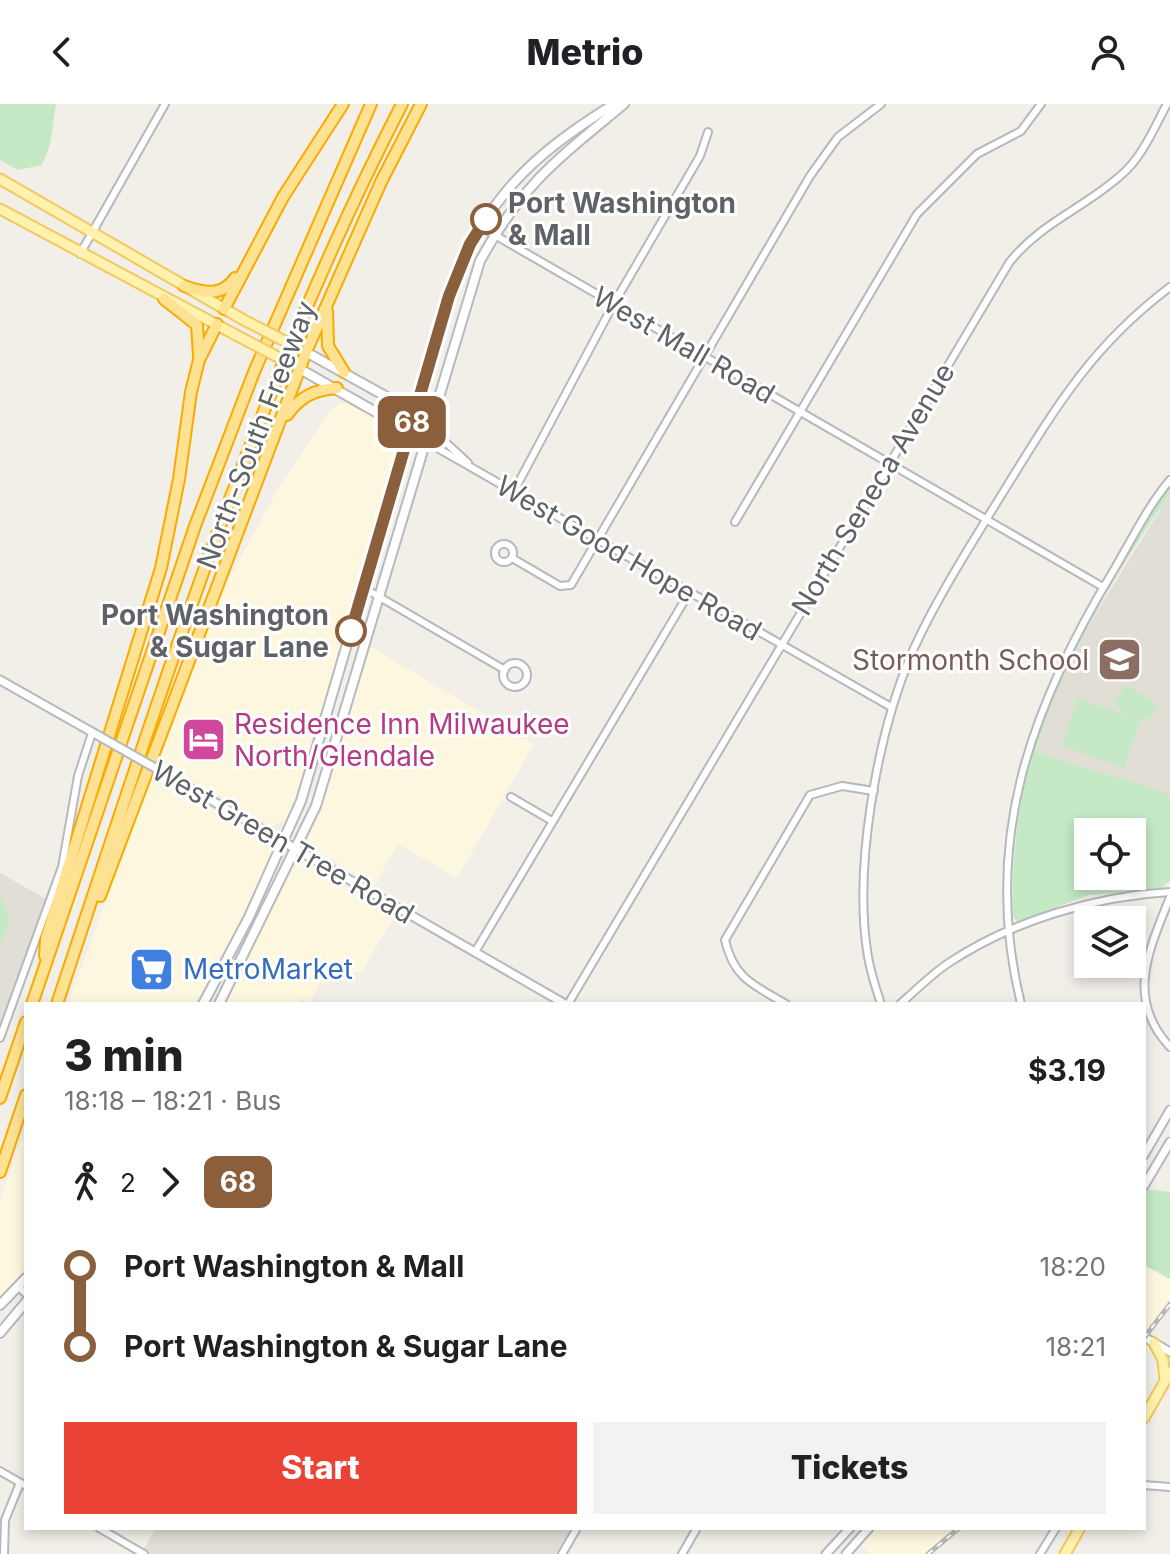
<!DOCTYPE html>
<meta charset="utf-8">
<style>
:root{--surface:#fff;--page:#f2f2f2;--text:#202124;--muted:#757577;--accent:#ea4335}
body{margin:0;font-family:Inter,sans-serif;background:var(--page);color:var(--text);height:100vh;display:flex;flex-direction:column;font-size:30px;white-space:nowrap}
*{box-sizing:border-box;margin:0}
p{font-size:26px;color:var(--muted)}
.icon{flex:none;width:44px;height:44px;fill:none;stroke:currentColor;stroke-width:2;stroke-linecap:round;stroke-linejoin:round}
.map{position:relative;flex:1;overflow:hidden}
.side{position:absolute;left:24px;top:898px;width:1122px;height:528px;display:flex;flex-direction:column;background:var(--surface);border-radius:0px;box-shadow:0 4px 12px #0003}
.side>*{flex:none}
.badge{padding:0 16px;border-radius:12px;font-size:28px;line-height:52px}
.tools{position:absolute;left:1074px;top:714px;display:grid;gap:16px}
.tools a{display:grid;place-items:center;width:72px;height:72px;border-radius:0px;background:var(--surface);box-shadow:0 4px 12px #0003;font-size:40px}
.map>.badge{position:absolute;translate:-50% -50%;box-shadow:0 0 0 4px #fff}
.legs{display:flex;align-items:center;gap:12px;height:88px;padding:0 40px;font-size:26px}
.legs p{margin-inline-start:auto}
.overview{display:flex;align-items:center;justify-content:space-between;height:136px;padding:0 40px}
h1{font-size:44px;font-weight:800;line-height:60px}
.cta{display:flex;gap:16px;margin-top:auto;padding:16px 40px}
.cta a{flex:1;height:92px;border-radius:0px;background:var(--accent);color:#fff;font-size:32px;font-weight:800;line-height:92px;text-align:center}
.cta a+a{background:var(--page);color:var(--text)}
ul{padding:0 40px;list-style:none}
li{display:flex;align-items:center;gap:28px;height:80px;font-size:30px}
li i{display:grid;place-items:center;width:12px;height:100%;margin:0 10px;background:currentColor}
li i::after{content:'';width:20px;height:20px;margin:-10px;border:6px solid;border-radius:50%;background:var(--surface)}
li p{margin-inline-start:auto}
li:first-child i{background:linear-gradient(#0000 50%,currentColor 0)}
li:last-child i{background:linear-gradient(currentColor 50%,#0000 0)}
header{display:flex;justify-content:space-between;align-items:center;height:104px;padding:0 40px;background:var(--surface);font-size:36px;font-weight:800}
.map>svg:first-child{display:block}
.commercial{fill:#fef7e0}
.education{fill:#e1ded6}
.green{fill:#c5e8c5;fill-rule:evenodd}
.lines{fill:none;stroke-linecap:round;stroke-linejoin:round}
.minor-casing{stroke:#b5b8bc;stroke-width:10}
.tertiary-casing{stroke:#b5b8bc;stroke-width:11}
.secondary-casing{stroke:#b6babf;stroke-width:12}
.primary-casing{stroke:#f2c960;stroke-width:13}
.motorway-casing{stroke:#f9ab00;stroke-width:14}
.minor{stroke:#fff;stroke-width:6}
.tertiary{stroke:#fff;stroke-width:7}
.secondary{stroke:#fff;stroke-width:8}
.primary{stroke:#fff2af;stroke-width:9}
.motorway{stroke:#fde293;stroke-width:10}
.rail-casing{stroke:#b6b7b8;stroke-width:5}
.rail{stroke:#fff;stroke-width:2;stroke-dasharray:6;stroke-linecap:butt}
.tertiary-bridge-casing{stroke:#b5b8bc;stroke-width:11;stroke-linecap:butt}
.primary-bridge-casing{stroke:#f2c960;stroke-width:13;stroke-linecap:butt}
.tertiary-bridge{stroke:#fff;stroke-width:7}
.primary-bridge{stroke:#fff2af;stroke-width:9}
.line-1-casing{stroke:#fff;stroke-width:18}
.line-1{stroke:#8b5e3c;stroke-width:12}
.stop-1-dot{fill:#fff;stroke:#8b5e3c;stroke-width:4}
.labels{text-anchor:middle;dominant-baseline:central;stroke-width:6;stroke-linejoin:round;paint-order:stroke}
.stop-label{font-size:28px;font-weight:bold;fill:#5f6368;stroke:#fff;text-anchor:start}
.street-label{font-size:28px;fill:#5f6368;stroke:#fff}
.education-label{font-size:28px;fill:#785e54;stroke:#fff;text-anchor:end}
.hotel-label{font-size:28px;fill:#b23c85;stroke:#fff;text-anchor:start}
.shop-label{font-size:28px;fill:#366cbe;stroke:#fff;text-anchor:start}
</style>
<header><svg class="icon" aria-label="back" viewBox="0 0 24 24"><path d="M15 5l-7 7 7 7"/></svg>Metrio<svg class="icon" aria-label="person" viewBox="0 0 24 24"><circle cx="12" cy="8" r="4"/><path d="M4 21q1-7 8-7t8 7"/></svg></header>
<div class="map">
<svg width="1170" height="1450" viewBox="0 0 1170 1450">
<rect width="100%" height="100%" fill="#f1efe8"/>
<!-- commercial -->
<g class="commercial">
<polygon points="352,298 401,327 404,334 354,491 333,575 310,639 312,648 307,664 287,715 272,722 160,659 159,655 215,501 273,394 326,312 338,300"/>
<polygon points="371,543 534,640 457,774 398,740 374,782 309,741 308,734 339,651 349,606"/>
<polygon points="153,671 270,739 273,746 243,816 195,900 68,900"/>
<polygon points="303,758 395,811 361,868 335,871 327,867 309,899 301,895 298,900 224,900 293,762"/>
<polygon points="26,1023 26,1163 0,1195 0,1097"/>
<polygon points="1144,1161 1170,1175 1170,1200 1144,1234"/>
<polygon points="869,1424 959,1424 928,1450 870,1450 857,1437"/>
</g>
<!-- education -->
<g class="education">
<polygon points="1170,390 1170,690 1035,649 1051,598 1078,538"/>
<polygon points="0,769 46,795 0,921"/>
<polygon points="156,1424 571,1424 556,1450 150,1450 143,1446"/>
</g>
<!-- green -->
<g class="green">
<polygon points="0,0 56,0 50,40 42,61 18,66 0,56"/>
<path d="M1170,382V390C1114,470 1065,555 1035,648L1170,690V777L1159,786L1089,791L1017,818L1013,812C1007,645 1077,516 1170,382ZM1088,728H1132V772H1088Z"/>
<polygon points="1125,581 1158,600 1150,615 1137,615 1140,617 1124,664 1061,641 1078,594 1129,612 1114,600"/>
<polygon points="0,789 9,815 0,842"/>
<polygon points="1145,1085 1170,1088 1170,1175 1144,1161"/>
</g>
<g class="lines">
<defs>
<g id="minor">
<polyline points="481,123 1103,483"/>
<polyline points="80,150 165,0"/>
<polyline points="429,323 468,359"/>
<polyline points="425,337 891,603"/>
<polyline points="514,387 613,201 700,52 708,28"/>
<polyline points="735,418 917,110 977,50 1021,27 1041,0"/>
<circle cx="504" cy="449" r="9"/>
<polyline points="512,454 560,482 571,481 810,72 838,33 881,0"/>
<polyline points="364,484 505,566"/>
<circle cx="515" cy="571" r="12"/>
<polyline points="511,693 552,717"/>
<path d="M1170,793C1149,846 1125,895 1170,943"/>
<polyline points="475,848 689,489"/>
<path d="M568,900L1009,159C1039,120 1084,104 1120,72C1142,54 1154,24 1167,0"/>
<path d="M786,900C754,881 734,875 725,836L810,691L842,682L874,687"/>
<path d="M881,900C876,885 871,869 868,853C853,765 877,632 911,551C935,496 975,434 1007,382C1057,301 1093,241 1170,183"/>
<path d="M900,900C915,887 931,871 947,860C1011,817 1095,792 1170,788"/>
<path d="M1021,900C981,737 1031,602 1115,464C1132,435 1148,402 1170,376"/>
<polyline points="0,934 62,763 78,672 92,629"/>
<polyline points="18,1182 26,1190"/>
<polyline points="0,1367 26,1382"/>
<polyline points="1144,1381 1170,1383"/>
<polyline points="99,1424 144,1450"/>
<polyline points="4,1450 5,1416 20,1379"/>
<polyline points="562,1450 577,1424"/>
<polyline points="682,1450 697,1424"/>
<polyline points="1040,1450 1056,1424"/>
</g>
<g id="tertiary">
<polyline points="0,576 99,632"/>
<polyline points="157,665 565,900"/>
<polyline points="1144,1051 1170,1006"/>
<polyline points="1144,1082 1170,1038"/>
<polyline points="1144,1233 1170,1248"/>
<polyline points="826,1450 850,1424"/>
<polyline points="846,1450 869,1424"/>
</g>
<g id="secondary">
<polyline points="306,248 405,303 429,323"/>
<polyline points="300,265 425,336"/>
<path d="M203,900L249,813L301,697L449,192C484,96 529,53 614,0"/>
<path d="M219,900L316,702L480,157C522,80 559,54 624,0"/>
<polyline points="0,1201 26,1174"/>
<polyline points="0,1229 26,1198"/>
</g>
<g id="primary">
<polyline points="0,75 242,215"/>
<polyline points="0,105 236,231"/>
<polyline points="1154,1239 1163,1256 1165,1277"/>
<polyline points="1144,1314 1170,1268"/>
<polyline points="1065,1450 1080,1424"/>
</g>
<g id="motorway">
<path d="M184,182C204,189 222,193 235,174"/>
<polyline points="164,195 197,221 199,252"/>
<polyline points="224,205 283,93 343,0"/>
<polyline points="327,207 328,242 344,268"/>
<path d="M287,311C301,292 314,286 337,284"/>
<polyline points="100,792 306,248 381,78 421,0"/>
<polyline points="45,852 46,835 161,464 179,375 191,288 199,256 217,220"/>
<polyline points="32,900 195,422 254,268 371,0"/>
<path d="M57,900C159,595 254,287 402,0"/>
<polyline points="0,994 26,918"/>
<polyline points="0,1068 26,991"/>
</g>
</defs>
<!-- minor casing -->
<use href="#minor" class="minor-casing"/>
<!-- tertiary casing -->
<use href="#tertiary" class="tertiary-casing"/>
<!-- secondary casing -->
<use href="#secondary" class="secondary-casing"/>
<!-- primary casing -->
<use href="#primary" class="primary-casing"/>
<!-- motorway casing -->
<use href="#motorway" class="motorway-casing"/>
<!-- minor -->
<use href="#minor" class="minor"/>
<!-- tertiary -->
<use href="#tertiary" class="tertiary"/>
<!-- secondary -->
<use href="#secondary" class="secondary"/>
<!-- primary -->
<use href="#primary" class="primary"/>
<!-- motorway -->
<use href="#motorway" class="motorway"/>
<defs>
<g id="rail">
<polyline points="1144,1234 1170,1200"/>
<polyline points="928,1450 959,1424"/>
</g>
</defs>
<!-- rail casing -->
<use href="#rail" class="rail-casing"/>
<!-- rail -->
<use href="#rail" class="rail"/>
<defs>
<polyline id="tertiary-bridge" points="99,632 157,665"/>
<g id="primary-bridge">
<polyline points="242,215 298,244"/>
<polyline points="236,231 291,260"/>
</g>
</defs>
<!-- tertiary-bridge casing -->
<use href="#tertiary-bridge" class="tertiary-bridge-casing"/>
<!-- primary-bridge casing -->
<use href="#primary-bridge" class="primary-bridge-casing"/>
<!-- tertiary-bridge -->
<use href="#tertiary-bridge" class="tertiary-bridge"/>
<!-- primary-bridge -->
<use href="#primary-bridge" class="primary-bridge"/>
</g>
<g class="lines">
<defs>
<polyline id="line-1" points="351,527 449,192 470,140 486,115"/>
</defs>
<!-- line-1 casing -->
<use href="#line-1" class="line-1-casing"/>
<!-- line-1 -->
<use href="#line-1" class="line-1"/>
</g>
<!-- icons -->
<defs>
<symbol id="school-square" viewBox="-11 -11 22 22"><rect x="-9" y="-9" width="18" height="18" rx="4" fill="#8d6e63" stroke="#fff"/><path d="M0-5L7-2L0 1L-7-2ZM-4 1L0 2.5L4 1V4Q0 6-4 4Z" fill="#fff"/></symbol>
<symbol id="hotel-square" viewBox="-11 -11 22 22"><rect x="-9" y="-9" width="18" height="18" rx="4" fill="#d1479c" stroke="#fff"/><path d="M-6-4.5h1.5V1H6V5H4.5V3h-9V5H-6ZM-4 0a1.8 1.8 0 1 1 3.6 0ZM.5 0V-2.5h3Q6-2.5 6 0Z" fill="#fff"/></symbol>
<symbol id="supermarket-square" viewBox="-11 -11 22 22"><rect x="-9" y="-9" width="18" height="18" rx="4" fill="#3f7fe0" stroke="#fff"/><path d="M-6-5.5h2.5l.6 2H6L4.5 2H-2.5L-4.4-4H-6ZM-1.5 3.2a1.3 1.3 0 1 0 .1 0ZM3 3.2a1.3 1.3 0 1 0 .1 0Z" fill="#fff"/></symbol>
</defs>
<g fill-rule="evenodd">
<use href="#school-square" x="1094" y="530" width="51" height="51"/>
<use href="#hotel-square" x="178" y="610" width="51" height="51"/>
<use href="#supermarket-square" x="126" y="840" width="51" height="51"/>
</g>
<!-- markers -->
<g class="stop-1-dot">
<circle cx="486" cy="115" r="14"/>
<circle cx="351" cy="527" r="14"/>
</g>
<g class="labels">
<!-- stop labels -->
<g class="stop-label">
<text x="508" y="99">Port Washington<tspan x="508" dy="32">&amp; Mall</tspan></text>
<text x="329" y="511" text-anchor="end">Port Washington<tspan x="329" dy="32">&amp; Sugar Lane</tspan></text>
</g>
<!-- street labels -->
<g class="street-label">
<text transform="translate(684 241) rotate(30)">West Mall Road</text>
<text transform="translate(256 331) rotate(-69)">North-South Freeway</text>
<text transform="translate(873 385) rotate(-59)">North Seneca Avenue</text>
<text transform="translate(629 454) rotate(30)">West Good Hope Road</text>
<text transform="translate(283 738) rotate(30)">West Green Tree Road</text>
</g>
<!-- education labels -->
<g class="education-label">
<text x="1089" y="556">Stormonth School</text>
</g>
<!-- hotel labels -->
<g class="hotel-label">
<text x="234" y="620">Residence Inn Milwaukee<tspan x="234" dy="32">North/Glendale</tspan></text>
</g>
<!-- shop labels -->
<g class="shop-label">
<text x="183" y="865">MetroMarket</text>
</g>
</g>
</svg>
<div class="tools">
<a><svg class="icon" aria-label="locate" viewBox="0 0 24 24"><circle cx="12" cy="12" r="6"/><path d="M12 2v4M12 18v4M2 12h4M18 12h4"/></svg></a>
<a><svg class="icon" aria-label="layers" viewBox="0 0 24 24"><path d="M12 4l9 5-9 5-9-5zM3 14l9 5 9-5"/></svg></a>
</div>
<b class="badge" style="left:412px;top:318px;background:#8b5e3c;color:#fff">68</b>
<section class="side">
<div class="overview"><div><h1>3 min</h1><p>18:18 – 18:21 · Bus</p></div><b>$3.19</b></div>
<div class="legs"><svg class="icon" aria-label="walk" viewBox="0 0 24 24"><circle cx="13" cy="4" r="2"/><path d="M13 8l-2 6 4 7M11 14l-3 7M7 12l3-4h3l4 4"/></svg>2<svg class="icon" aria-label="forward" viewBox="0 0 24 24"><path d="M9 5l7 7-7 7"/></svg><b class="badge" style="background:#8b5e3c;color:#fff">68</b></div>
<ul>
<li><i style="color:#8b5e3c"></i><b>Port Washington &amp; Mall</b><p>18:20</p></li>
<li><i style="color:#8b5e3c"></i><b>Port Washington &amp; Sugar Lane</b><p>18:21</p></li>
</ul>
<div class="cta"><a>Start</a><a>Tickets</a></div>
</section>
</div>
